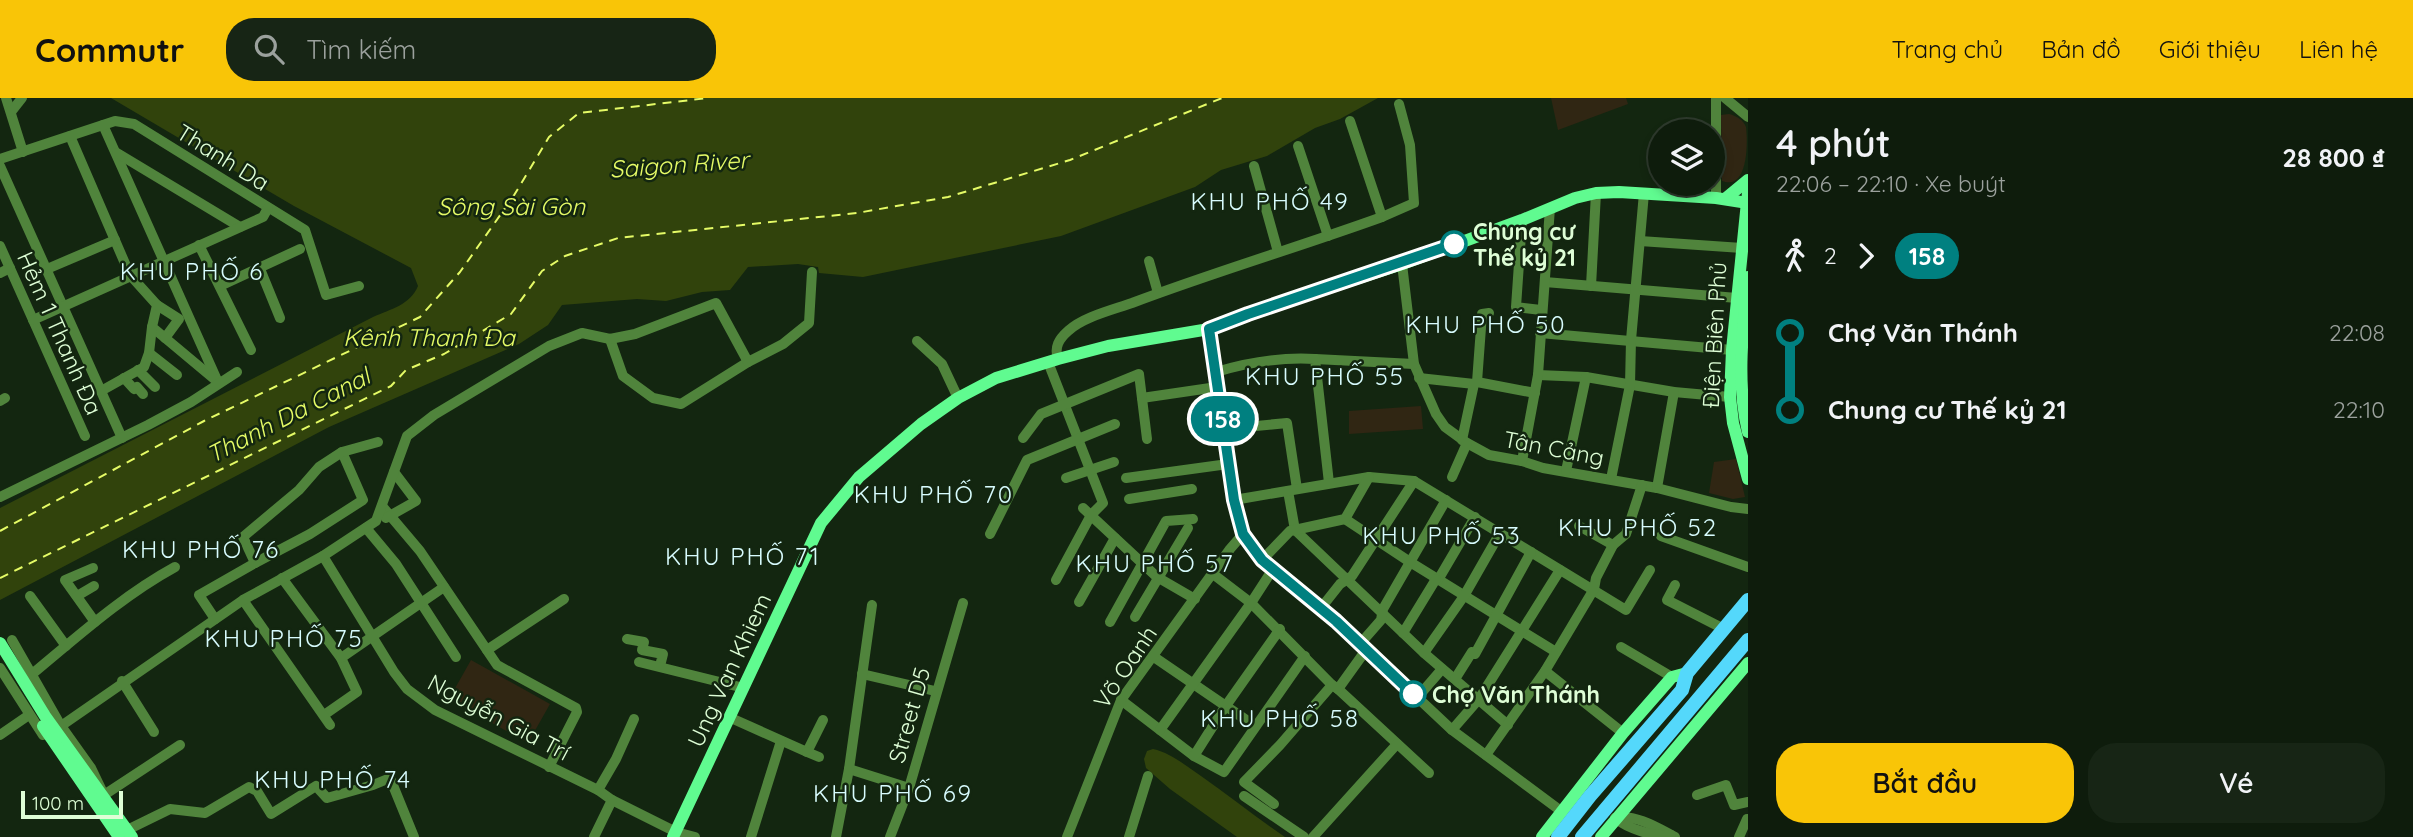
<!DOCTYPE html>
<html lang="vi">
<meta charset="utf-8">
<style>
:root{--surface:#0e1c0c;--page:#172515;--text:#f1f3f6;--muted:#9ba19d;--line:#2e3a2d;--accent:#f9c507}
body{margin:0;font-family:Quicksand,sans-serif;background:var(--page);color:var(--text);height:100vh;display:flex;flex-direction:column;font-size:26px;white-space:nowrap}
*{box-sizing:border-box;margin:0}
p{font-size:23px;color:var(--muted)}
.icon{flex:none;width:38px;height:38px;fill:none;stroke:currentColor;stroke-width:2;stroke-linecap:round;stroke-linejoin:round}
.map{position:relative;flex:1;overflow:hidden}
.panel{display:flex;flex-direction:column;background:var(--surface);width:665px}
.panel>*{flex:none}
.badge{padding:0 14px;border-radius:23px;font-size:24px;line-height:46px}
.buttons{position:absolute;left:1648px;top:21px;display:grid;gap:14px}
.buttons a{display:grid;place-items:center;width:77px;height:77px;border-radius:50%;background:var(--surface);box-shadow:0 4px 10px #0003,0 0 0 2px var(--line);font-size:35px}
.scale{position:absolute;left:21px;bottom:18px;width:102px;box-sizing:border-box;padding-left:7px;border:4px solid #defed6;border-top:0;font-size:19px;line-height:24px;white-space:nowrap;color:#defed6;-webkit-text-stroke:5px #132610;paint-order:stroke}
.map>.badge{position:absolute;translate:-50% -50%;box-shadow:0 0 0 4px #fff}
.legs{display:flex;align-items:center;gap:10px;height:77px;padding:0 28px;font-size:23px}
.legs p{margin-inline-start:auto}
.overview{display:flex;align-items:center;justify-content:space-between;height:119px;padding:0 28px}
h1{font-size:38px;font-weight:600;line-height:52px}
.primary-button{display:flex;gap:14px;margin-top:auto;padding:14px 28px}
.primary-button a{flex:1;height:80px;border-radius:28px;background:var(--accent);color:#111;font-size:28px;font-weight:600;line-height:80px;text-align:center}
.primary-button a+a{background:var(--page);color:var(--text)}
ul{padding:0 28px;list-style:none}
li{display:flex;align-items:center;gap:24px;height:77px;font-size:26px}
li i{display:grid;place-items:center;width:10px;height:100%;margin:0 9px;background:currentColor}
li i::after{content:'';width:18px;height:18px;margin:-9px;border:5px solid;border-radius:50%;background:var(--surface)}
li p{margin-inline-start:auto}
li:first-child i{background:linear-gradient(#0000 50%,currentColor 0)}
li:last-child i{background:linear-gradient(currentColor 50%,#0000 0)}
header{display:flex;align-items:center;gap:42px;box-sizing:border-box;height:98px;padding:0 35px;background:var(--accent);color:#111}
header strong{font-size:33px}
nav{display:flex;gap:38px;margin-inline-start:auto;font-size:24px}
.search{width:490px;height:63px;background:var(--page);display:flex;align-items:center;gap:18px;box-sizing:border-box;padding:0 24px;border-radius:28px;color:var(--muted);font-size:26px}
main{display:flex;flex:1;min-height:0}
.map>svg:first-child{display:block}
.green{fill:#302613}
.water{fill:#31430c}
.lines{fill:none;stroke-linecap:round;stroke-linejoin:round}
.ferry{stroke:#e5fb66;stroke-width:2;stroke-dasharray:9 7;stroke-linecap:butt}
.minor{stroke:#50843c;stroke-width:10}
.major{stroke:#60fb90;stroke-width:12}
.highway{stroke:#54d8fb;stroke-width:14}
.line-1-casing{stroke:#fff;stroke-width:16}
.line-1{stroke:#008080;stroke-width:10}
.stop-1-dot{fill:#fff;stroke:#008080;stroke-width:3.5}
.labels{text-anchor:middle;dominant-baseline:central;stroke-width:5;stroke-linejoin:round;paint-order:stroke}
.street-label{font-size:23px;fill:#defed6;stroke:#132610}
.stop-label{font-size:23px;font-weight:bold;fill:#defed6;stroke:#132610;text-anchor:start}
.water-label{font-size:24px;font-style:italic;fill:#e5fb66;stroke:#132610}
.neighbourhood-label{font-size:24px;letter-spacing:2px;fill:#d8fcfe;stroke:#132610}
</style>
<header>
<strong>Commutr</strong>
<div class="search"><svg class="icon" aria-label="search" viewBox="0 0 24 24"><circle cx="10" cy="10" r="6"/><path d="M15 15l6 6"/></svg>Tìm kiếm</div>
<nav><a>Trang chủ</a><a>Bản đồ</a><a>Giới thiệu</a><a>Liên hệ</a></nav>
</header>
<main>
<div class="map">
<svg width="1748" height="739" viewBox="0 0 1748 739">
<rect width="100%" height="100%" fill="#132610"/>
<!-- green -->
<g class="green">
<polygon points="1551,0 1626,0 1628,6 1558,32"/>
<path d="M1729,16C1737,18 1743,22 1746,29C1748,45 1748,93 1722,83L1721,17Z"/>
<polygon points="1421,308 1423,331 1349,336 1349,313"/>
<polygon points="1736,361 1745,399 1733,401 1709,395 1714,364"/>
<polygon points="471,562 550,606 528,645 449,601"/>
</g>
<!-- water -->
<g class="water">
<path d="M111,0H1378L1340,21L1315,30L1267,58L1221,72L1195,89L1061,138L863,179L819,175L818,169L798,166L748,169L730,192L702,194L666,203L637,201L562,207L548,227L519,246L329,329L0,502V410L373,219C391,211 410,207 418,188L411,170L294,108Z"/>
<path d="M1153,651C1171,655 1186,668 1201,678C1229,698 1256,719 1285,739H1237L1170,691L1146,670L1144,661L1147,653Z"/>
</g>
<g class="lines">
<!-- ferry -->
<g class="ferry">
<polyline points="0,433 204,323 420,219 460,174 513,99 549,39 579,15 708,0"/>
<polyline points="0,480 391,288 406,272 444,256 511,216 542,173 565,158 618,140 857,115 948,99 1070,62 1222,0"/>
</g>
<!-- minor -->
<g class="minor">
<polyline points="6,0 23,54"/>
<polyline points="1716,0 1716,100"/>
<polyline points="1725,0 1748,19"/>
<polyline points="11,14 22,0"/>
<polyline points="1350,23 1382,119"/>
<polyline points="103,27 217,282"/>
<polyline points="70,38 130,177 157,207 152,229 219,285"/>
<polyline points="1298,48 1328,138"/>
<polyline points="117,55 240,129"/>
<polyline points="0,61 115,23 134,26 305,132 326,197 359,188"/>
<polyline points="0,68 122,340"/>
<polyline points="1254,68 1278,154"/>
<polyline points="1522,122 1516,209 1541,212"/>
<polyline points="1640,143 1742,150"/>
<polyline points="199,147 251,252"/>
<polyline points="0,148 85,338"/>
<polyline points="1149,163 1158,195"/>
<polyline points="1402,166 1414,266 1436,316 1445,329 1467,345 1489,357 1522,363 1543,370 1657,390 1731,409 1748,411"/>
<polyline points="47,171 115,142"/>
<polyline points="260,171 280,220"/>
<polyline points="0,175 10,170"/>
<polyline points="1545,184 1737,200"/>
<polyline points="220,188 300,151"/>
<polyline points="1591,188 1596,95"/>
<polyline points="157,207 179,221 165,240"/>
<polyline points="33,222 263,119 268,110"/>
<polyline points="1209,231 1234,402 1243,436 1262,462 1336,523 1452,632 1561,713"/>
<polyline points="1540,235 1732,252"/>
<polyline points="610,241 623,278 653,300 681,306 748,264"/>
<polyline points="917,243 942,266 958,300"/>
<polyline points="149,255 177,277"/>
<path d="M1058,261C1054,249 1059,241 1068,233C1083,219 1112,212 1132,205C1214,174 1299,149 1382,119L1414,105L1410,47L1399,6"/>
<polyline points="1315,261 1414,266"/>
<polyline points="1048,264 1103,405 1091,417 1056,482"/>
<polyline points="138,272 155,289"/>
<path d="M1216,274C1249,264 1281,259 1315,261L1329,385"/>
<polyline points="1538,277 1586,279 1674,294 1730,299"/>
<polyline points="124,280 134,291 137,289 143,296"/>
<polyline points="1419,280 1474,286"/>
<polyline points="1477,284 1535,295"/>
<polyline points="101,293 144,269 149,255 152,229"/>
<polyline points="1142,300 1217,289"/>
<polyline points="0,303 5,300"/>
<polyline points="1225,331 1287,325 1297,391"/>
<polyline points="1023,340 1041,316 1139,276 1147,341"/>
<polyline points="1462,342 1474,286 1477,284 1482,216 1489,215"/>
<polyline points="1522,363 1538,277 1550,110"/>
<polyline points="1566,373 1586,279"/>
<polyline points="1452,379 1467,345"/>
<polyline points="1066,380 1114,364"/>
<polyline points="1126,380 1228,366"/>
<polyline points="1611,381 1630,287 1631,242 1644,95"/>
<polyline points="1657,390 1674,294"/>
<polyline points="1288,393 1295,432 1424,555 1508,627"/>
<polyline points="0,399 148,327 191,304 237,274"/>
<polyline points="1129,401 1192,391"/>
<polyline points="1234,402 1369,379 1414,383 1626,512 1650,472"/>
<polyline points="382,408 420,453 497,567 576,610 577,614 549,669"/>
<polyline points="1083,410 1157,479 1195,501"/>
<polyline points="386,420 416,403 394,374"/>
<polyline points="1345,421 1410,464 1556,554"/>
<polyline points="1579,428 1613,447"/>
<polyline points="366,430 396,466 456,559"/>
<polyline points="990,436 1027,362 1115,326"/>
<polyline points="1661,438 1748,469"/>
<polyline points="323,458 394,574 407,591 435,612 598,692 612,702 676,734 695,739"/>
<polyline points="1262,462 1290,433 1345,421 1369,379"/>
<polyline points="255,465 310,436 363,402 342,354"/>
<polyline points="93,470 65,482 95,524"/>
<polyline points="1213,476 1251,505 1332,587"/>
<polyline points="282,480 341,560 357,594 324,617"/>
<polyline points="1438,482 1475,419"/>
<polyline points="1675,487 1667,502 1724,531"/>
<polyline points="30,498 66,548"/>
<polyline points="77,498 94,488"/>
<polyline points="243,502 330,627"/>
<polyline points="1079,504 1115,440"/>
<polyline points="1321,510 1340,486 1352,478 1414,383"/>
<polyline points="1135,519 1188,430"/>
<polyline points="215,521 199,497 255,465 243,439 299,392 319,369 342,354 378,344"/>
<polyline points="1110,524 1166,423 1193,421"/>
<polyline points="1403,535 1436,481"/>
<polyline points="627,541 644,544 642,552 663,556 660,568"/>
<polyline points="12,542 61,628 91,670 104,697 180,647"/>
<polyline points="1360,546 1381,522 1383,511 1446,402"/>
<polyline points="1621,549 1672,579"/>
<polyline points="487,552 564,501"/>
<polyline points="1424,555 1464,498 1500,435"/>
<polyline points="1154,559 1255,628"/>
<polyline points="341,560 444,489"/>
<polyline points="639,564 744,590"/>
<polyline points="0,570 43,637"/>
<polyline points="1545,573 1623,635"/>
<polyline points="862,576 935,593"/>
<path d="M31,577C77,539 122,498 175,469"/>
<polyline points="1455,581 1472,554 1475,556 1531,454"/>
<polyline points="122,583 154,634"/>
<polyline points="1338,591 1429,675"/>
<polyline points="1417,600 1442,571"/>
<polyline points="1121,602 1194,658 1224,674 1305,558"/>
<polyline points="731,620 807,654 823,622"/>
<polyline points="61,628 243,502 323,458 376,423 407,338 434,317 549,248 582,235 610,241 635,236 716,205 748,264 783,246 809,225 812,174"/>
<polyline points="1160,632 1251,505 1273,471"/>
<polyline points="1452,632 1479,601 1560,472"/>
<polyline points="0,637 29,617"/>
<polyline points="807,654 819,659"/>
<polyline points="1486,657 1545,573 1594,491 1596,480 1613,447 1626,436 1642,387"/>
<polyline points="1194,658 1225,609 1280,531"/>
<polyline points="849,671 909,690"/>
<polyline points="598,692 616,661 634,621"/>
<polyline points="1697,697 1726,687 1734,707 1748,704"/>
<polyline points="1244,698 1304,739"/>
<polyline points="1274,706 1244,684 1280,647 1332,587 1338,591 1366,552"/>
<path d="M1615,720C1636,716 1658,730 1675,739"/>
<path d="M1615,720C1628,731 1654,739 1671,737"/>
<polyline points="121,735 170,711 205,715 249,689 257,693 271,716 316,688 327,700 373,687 390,680 414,739"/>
<polyline points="594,739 612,702"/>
<polyline points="751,739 781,643"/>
<polyline points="836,739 849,671 872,507"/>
<polyline points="890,739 909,690 963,505"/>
<polyline points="1067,739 1121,602 1230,451 1243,436"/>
<polyline points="1129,739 1148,678"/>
<polyline points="1313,739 1397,646"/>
<polyline points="1739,739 1747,721"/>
</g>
<!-- major -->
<g class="major">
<polyline points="1748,94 1732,252 1730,299 1733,325 1748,381"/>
<polyline points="1725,101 1748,82"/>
<path d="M1748,179C1743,230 1736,284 1748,334"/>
<polyline points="0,545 45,618 132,739"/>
<polyline points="43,628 119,739"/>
<polyline points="673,739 821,425 859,379 921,326 958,300 996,280 1058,261 1108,248 1209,231 1248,216 1402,166 1522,122 1575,100 1596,95 1619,94 1716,100 1748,105"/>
<polyline points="1542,739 1623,635 1672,579 1687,575"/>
<polyline points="1601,739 1748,565"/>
</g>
<!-- highway -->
<g class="highway">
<polyline points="1558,739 1590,698 1682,592 1687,575 1748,502"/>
<polyline points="1582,739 1748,542"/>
</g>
</g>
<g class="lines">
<defs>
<polyline id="line-1" points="1413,596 1336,523 1262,462 1243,436 1234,402 1209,231 1248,216 1454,146"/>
</defs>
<!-- line-1 casing -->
<use href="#line-1" class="line-1-casing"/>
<!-- line-1 -->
<use href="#line-1" class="line-1"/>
</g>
<!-- markers -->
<g class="stop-1-dot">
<circle cx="1454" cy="146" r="12"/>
<circle cx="1413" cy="596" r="12"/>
</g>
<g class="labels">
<!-- street labels -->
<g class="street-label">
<text transform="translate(223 59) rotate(32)">Thanh Da</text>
<text transform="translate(60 235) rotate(66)">Hẻm 1 Thanh Đa</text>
<text transform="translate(1714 237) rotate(-87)">Điện Biên Phủ</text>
<text transform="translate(1554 350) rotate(11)">Tân Cảng</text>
<text transform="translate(1125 569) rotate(-56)">Võ Oanh</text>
<text transform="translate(729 572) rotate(-65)">Ung Van Khiem</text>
<text transform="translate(909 617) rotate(-74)">Street D5</text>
<text transform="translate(499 619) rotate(28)">Nguyễn Gia Trí</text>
</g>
<!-- stop labels -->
<g class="stop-label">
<text x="1473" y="133">Chung cư<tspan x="1473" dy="26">Thế kỷ 21</tspan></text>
<text x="1432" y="596">Chợ Văn Thánh</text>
</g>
<!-- water labels -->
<g class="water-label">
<text transform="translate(679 66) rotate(-4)">Saigon River</text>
<text x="511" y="108">Sông Sài Gòn</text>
<text x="429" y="239">Kênh Thanh Đa</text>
<text transform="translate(288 317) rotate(-27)">Thanh Da Canal</text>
</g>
<!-- neighbourhood labels -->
<g class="neighbourhood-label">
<text x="1270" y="103">KHU PHỐ 49</text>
<text x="192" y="173">KHU PHỐ 6</text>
<text x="1486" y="226">KHU PHỐ 50</text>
<text x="1325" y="278">KHU PHỐ 55</text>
<text x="934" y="396">KHU PHỐ 70</text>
<text x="1638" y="429">KHU PHỐ 52</text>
<text x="1442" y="437">KHU PHỐ 53</text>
<text x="201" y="451">KHU PHỐ 76</text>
<text x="743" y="458">KHU PHỐ 71</text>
<text x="1155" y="465">KHU PHỐ 57</text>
<text x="284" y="540">KHU PHỐ 75</text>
<text x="1280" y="620">KHU PHỐ 58</text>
<text x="333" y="681">KHU PHỐ 74</text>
<text x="893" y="695">KHU PHỐ 69</text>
</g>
</g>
</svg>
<div class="buttons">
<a><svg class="icon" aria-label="layers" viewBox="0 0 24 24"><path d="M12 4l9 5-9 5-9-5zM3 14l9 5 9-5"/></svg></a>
</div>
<div class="scale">100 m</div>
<b class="badge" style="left:1223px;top:321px;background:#008080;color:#fff">158</b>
</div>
<section class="panel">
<div class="overview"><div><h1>4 phút</h1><p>22:06 – 22:10 · Xe buýt</p></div><b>28 800 ₫</b></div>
<div class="legs"><svg class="icon" aria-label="walk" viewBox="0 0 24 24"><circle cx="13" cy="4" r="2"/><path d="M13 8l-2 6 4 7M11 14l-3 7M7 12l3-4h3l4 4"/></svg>2<svg class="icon" aria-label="forward" viewBox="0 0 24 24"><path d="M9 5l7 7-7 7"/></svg><b class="badge" style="background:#008080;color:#fff">158</b></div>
<ul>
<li><i style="color:#008080"></i><b>Chợ Văn Thánh</b><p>22:08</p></li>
<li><i style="color:#008080"></i><b>Chung cư Thế kỷ 21</b><p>22:10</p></li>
</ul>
<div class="primary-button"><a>Bắt đầu</a><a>Vé</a></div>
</section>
</main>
